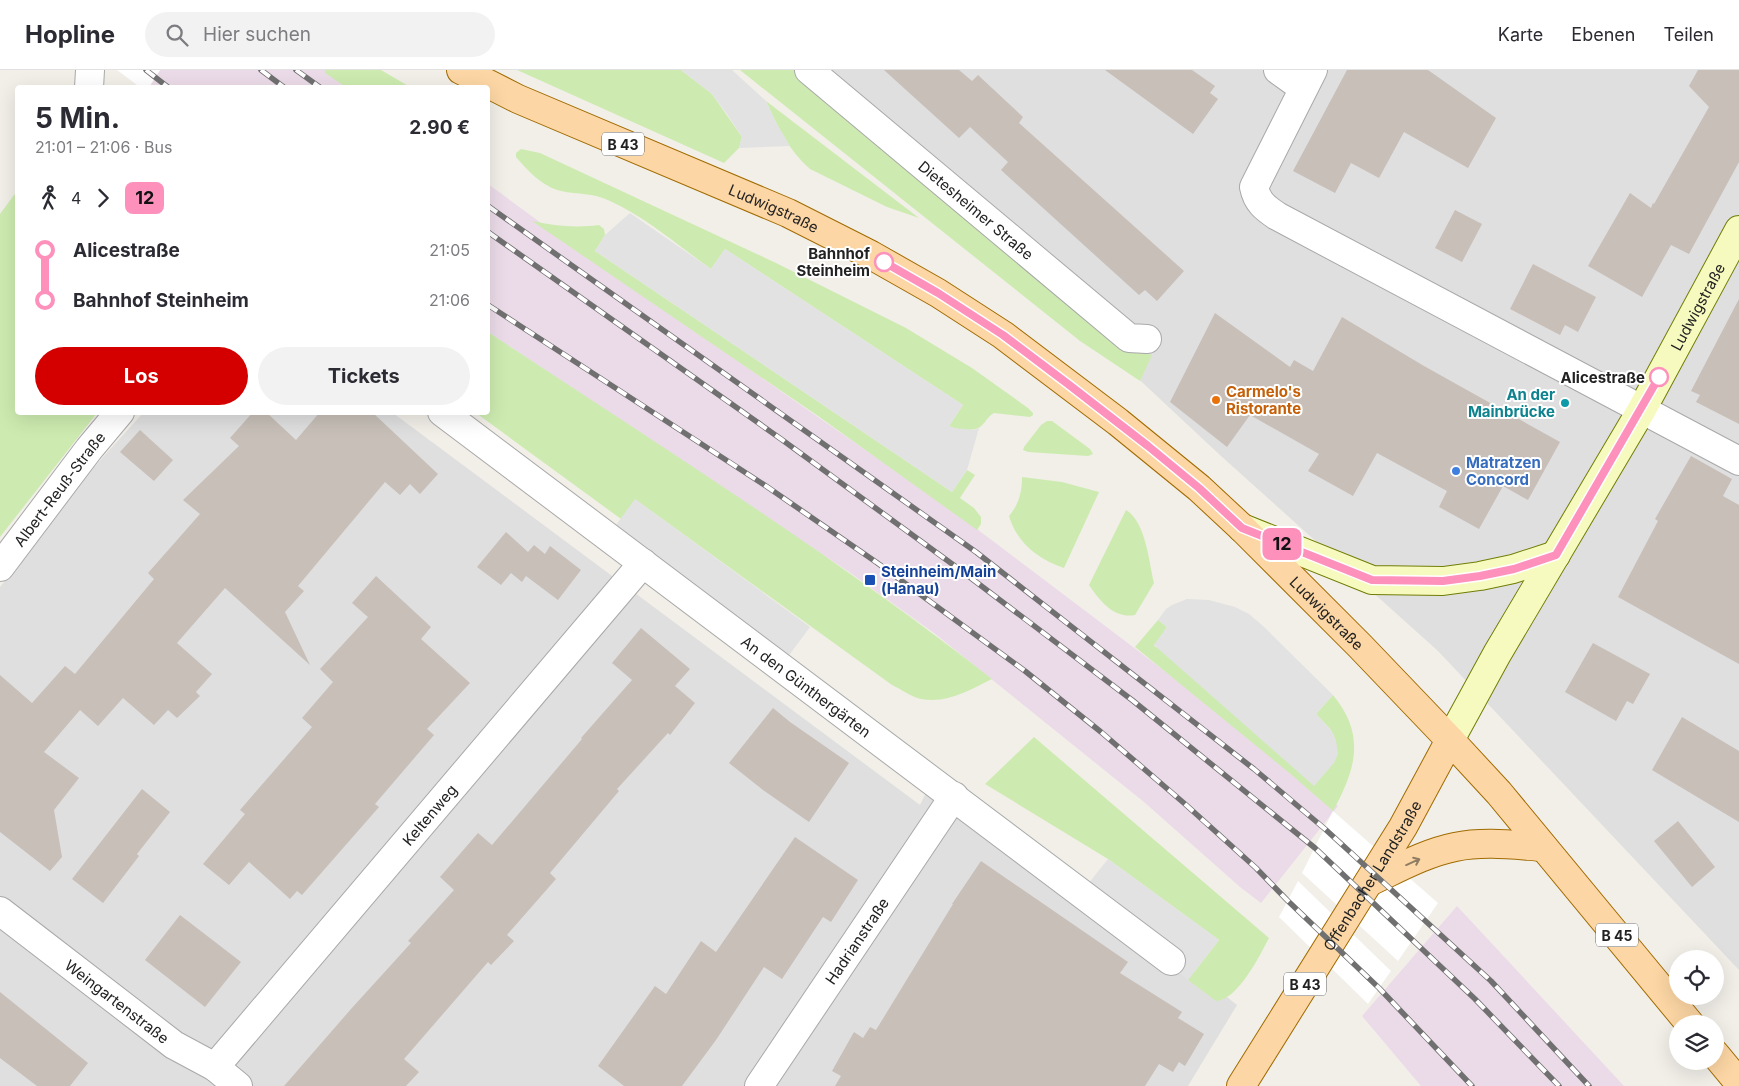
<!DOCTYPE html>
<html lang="de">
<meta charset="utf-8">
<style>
:root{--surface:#fff;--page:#f2f2f3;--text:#2b2b33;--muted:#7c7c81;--line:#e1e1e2;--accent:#d40000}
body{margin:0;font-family:Inter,sans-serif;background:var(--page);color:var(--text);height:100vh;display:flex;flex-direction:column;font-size:19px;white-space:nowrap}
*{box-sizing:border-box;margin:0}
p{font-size:16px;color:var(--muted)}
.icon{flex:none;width:28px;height:28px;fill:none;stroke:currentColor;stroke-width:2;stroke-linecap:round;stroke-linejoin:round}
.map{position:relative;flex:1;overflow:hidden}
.details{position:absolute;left:15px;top:15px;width:475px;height:330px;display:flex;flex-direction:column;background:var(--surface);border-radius:5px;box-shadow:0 5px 20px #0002}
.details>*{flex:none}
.badge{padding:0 10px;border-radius:8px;font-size:18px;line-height:32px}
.buttons{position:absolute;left:1669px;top:880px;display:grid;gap:10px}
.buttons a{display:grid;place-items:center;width:55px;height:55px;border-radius:50%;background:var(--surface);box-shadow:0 5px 20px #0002;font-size:25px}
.map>.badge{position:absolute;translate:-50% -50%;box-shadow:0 0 0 2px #fff}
.legs{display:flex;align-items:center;gap:8px;height:55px;padding:0 20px;font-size:16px}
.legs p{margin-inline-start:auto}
.head{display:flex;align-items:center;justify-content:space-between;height:85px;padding:0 20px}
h1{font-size:28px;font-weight:700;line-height:38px}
.action{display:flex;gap:10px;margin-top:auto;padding:10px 20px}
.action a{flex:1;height:58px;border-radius:30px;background:var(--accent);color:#fff;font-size:20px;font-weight:700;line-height:58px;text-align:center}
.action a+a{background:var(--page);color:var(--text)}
ul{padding:0 20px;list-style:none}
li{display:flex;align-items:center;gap:18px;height:50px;font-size:19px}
li i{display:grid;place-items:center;width:8px;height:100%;margin:0 6px;background:currentColor}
li i::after{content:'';width:12px;height:12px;margin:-6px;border:4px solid;border-radius:50%;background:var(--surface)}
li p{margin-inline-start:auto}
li:first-child i{background:linear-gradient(#0000 50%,currentColor 0)}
li:last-child i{background:linear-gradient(currentColor 50%,#0000 0)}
header{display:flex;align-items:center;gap:30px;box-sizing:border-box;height:70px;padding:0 25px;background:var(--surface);border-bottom:1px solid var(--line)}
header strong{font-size:24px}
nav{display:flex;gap:28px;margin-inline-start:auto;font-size:18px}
.search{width:350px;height:45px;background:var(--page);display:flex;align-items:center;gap:12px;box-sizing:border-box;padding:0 18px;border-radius:28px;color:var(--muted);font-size:19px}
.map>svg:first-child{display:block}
.residential{fill:#e0dfdf}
.industrial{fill:#ebdbe8}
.grass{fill:#cdebb0}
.parking{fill:#e2e2e2}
.pier{fill:#fff}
.building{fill:#c7bfb8}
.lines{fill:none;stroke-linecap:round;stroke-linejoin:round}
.street-casing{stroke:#a9a9a9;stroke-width:30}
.secondary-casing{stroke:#707d05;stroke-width:30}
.primary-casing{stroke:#a06b00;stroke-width:30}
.street{stroke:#fff;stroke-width:28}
.secondary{stroke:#f7fabf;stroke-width:28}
.primary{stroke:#fcd6a4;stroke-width:28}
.rail-casing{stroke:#707070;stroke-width:5.5}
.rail{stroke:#fff;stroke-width:4;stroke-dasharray:11;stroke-linecap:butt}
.oneway{stroke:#8f7c63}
.line-1-casing{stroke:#fff;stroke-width:11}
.line-1{stroke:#fd91bc;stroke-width:8}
.stop-1-dot{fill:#fff;stroke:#fd91bc;stroke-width:2.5}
.food-dot{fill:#e8710a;stroke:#fff;stroke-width:2}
.culture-dot{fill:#0f9aa8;stroke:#fff;stroke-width:2}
.shop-dot{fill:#3f7fe0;stroke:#fff;stroke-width:2}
.transit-dot{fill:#1a4fb4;stroke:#fff;stroke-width:2}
.labels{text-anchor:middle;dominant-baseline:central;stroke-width:4;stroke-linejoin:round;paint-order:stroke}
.shield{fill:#fff;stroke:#646464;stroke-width:1}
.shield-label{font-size:14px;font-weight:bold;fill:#222}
.street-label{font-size:15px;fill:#222;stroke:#fff}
.stop-label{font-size:15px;font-weight:bold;fill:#222;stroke:#fff;text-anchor:end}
.food-label{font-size:15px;font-weight:bold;fill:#c56008;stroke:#fff;text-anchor:start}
.culture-label{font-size:15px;font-weight:bold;fill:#0d838f;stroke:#fff;text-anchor:end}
.shop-label{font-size:15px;font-weight:bold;fill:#366cbe;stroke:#fff;text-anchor:start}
.transit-label{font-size:15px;font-weight:bold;fill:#164399;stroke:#fff;text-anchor:start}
</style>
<header>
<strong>Hopline</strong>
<div class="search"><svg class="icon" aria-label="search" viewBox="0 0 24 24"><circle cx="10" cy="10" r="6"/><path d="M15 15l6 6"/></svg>Hier suchen</div>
<nav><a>Karte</a><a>Ebenen</a><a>Teilen</a></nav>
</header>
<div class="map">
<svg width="1739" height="1016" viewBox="0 0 1739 1016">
<rect width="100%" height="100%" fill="#f2efe9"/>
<!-- residential -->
<g class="residential">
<polygon points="823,0 1739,0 1739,900 1438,581 1221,386 1129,300"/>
<polygon points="143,343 393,343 920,735 937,700 1237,935 1188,1016 0,1016 0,517 94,397"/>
</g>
<!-- industrial -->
<g class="industrial">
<polygon points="160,0 331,0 355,18 149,18"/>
<polygon points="488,114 574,177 953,441 1137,580 1315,716 1338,736 1261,833 1240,817 1144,732 934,563 849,502 488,262"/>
<polygon points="1457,836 1624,1016 1421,1016 1362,946"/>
</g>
<!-- grass -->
<g class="grass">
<polygon points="325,0 381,0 410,17 346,17 325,3"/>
<polygon points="517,0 681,0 712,24 742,67 739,78 724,93"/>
<polygon points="740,0 794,0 1107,260 1136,281 1152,285 1140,311 1080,271"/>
<path d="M766,31L919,148L887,137L810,99C789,81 777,56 766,31Z"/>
<path d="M521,79L540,83L774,192L906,258L972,298L1028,338L1033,343V345L1030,347L994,343C988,346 986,352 980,357C973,362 957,360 949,356L963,335L725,179L711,199C679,176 645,147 610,131C592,122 578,125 561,121C543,117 527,100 516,87V83Z"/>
<polygon points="17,121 18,342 97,343 0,467 0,144"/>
<path d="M532,151C555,156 576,158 599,155L604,159L605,165L595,181L952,422L967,400L975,405L960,428L974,438L981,447V454L977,460L818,346Z"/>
<path d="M488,262C658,375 832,483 992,609C970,620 947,634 921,629C911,627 901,619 892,615L636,430L621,449L476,343L488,342Z"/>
<polygon points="1047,351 1052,351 1090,379 1093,384 1088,386 1028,382 1023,380 1024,377 1041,355"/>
<path d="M1022,407L1062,412L1099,422L1064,498C1038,489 1017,473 1009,446C1019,434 1022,422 1022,407Z"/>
<path d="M1126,440C1146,452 1149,492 1154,513L1135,545C1114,549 1100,531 1089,515Z"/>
<path d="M1158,550L1167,557L1154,576L1336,671L1331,660L1316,644L1333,625C1366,665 1356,699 1333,741L1293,706L1135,577Z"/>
<path d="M1034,667L1269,868C1260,885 1238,930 1216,931L1188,910L1219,870L1108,789L985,714Z"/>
</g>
<!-- parking -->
<g class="parking">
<polygon points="681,0 732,0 766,31 775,51 790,76 739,78 742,67 727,44 712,24"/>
<polygon points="630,143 711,199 725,179 963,335 949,356 954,358 974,360 979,358 967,400 952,422 595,181 605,165"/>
<polygon points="635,429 810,557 781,596 608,466"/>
<polygon points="1187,529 1209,530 1235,537 1249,544 1263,556 1333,625 1316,644 1331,660 1336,671 1338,684 1334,693 1314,716 1154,575 1167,557 1158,550 1166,539 1172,535"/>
<polygon points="1108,789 1219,870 1188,910 1081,823"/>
</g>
<!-- pier -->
<g class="pier">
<polygon points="117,0 160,0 149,17 141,18"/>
<polygon points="1333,741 1438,833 1398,891 1302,803"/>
<polygon points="1298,811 1391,901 1368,934 1279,847"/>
</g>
<!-- building -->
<g class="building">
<polygon points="884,0 959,0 972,11 978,5 1023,47 1019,53 1184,201 1157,231 1145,220 1139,225 1001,100 1008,92 970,57 959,68"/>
<polygon points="1105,0 1192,0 1215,16 1210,23 1218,29 1193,64"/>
<polygon points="1347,0 1428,0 1496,48 1468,98 1404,62 1379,108 1351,93 1335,123 1293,101"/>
<polygon points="1698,0 1739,0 1739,92 1689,184 1671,175 1642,227 1588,196 1630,123 1651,138 1653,133 1654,134 1709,37 1689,16"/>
<polygon points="1455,140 1482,154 1462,192 1435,178"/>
<polygon points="1533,194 1596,227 1578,262 1565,255 1560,265 1510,239"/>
<polygon points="1739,229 1739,354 1696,332 1700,325 1691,321"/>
<polygon points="1215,243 1290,297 1294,290 1313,301 1342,247 1424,296 1560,372 1528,430 1503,416 1479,459 1439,437 1447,421 1377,383 1353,426 1308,401 1319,384 1250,345 1227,377 1170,332"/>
<polygon points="253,342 266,342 296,370 320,342 372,342 438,404 420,424 410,414 400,425 385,412 298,516 304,521 285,542 310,595 225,518 177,573 212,604 196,622 200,626 177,648 168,640 154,655 123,628 98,656 80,640 44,682 79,708 54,740 62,787 50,801 0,762 0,605 32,633 65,596 75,604 154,509 148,503 200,444 183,430 239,376 230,368"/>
<polygon points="140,360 173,390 154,411 120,382"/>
<polygon points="1691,386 1732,409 1723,426 1739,435 1739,594 1618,527 1658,451 1655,449"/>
<polygon points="506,462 528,482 534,475 545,484 550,476 581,500 558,530 526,506 522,512 511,503 501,515 477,497"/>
<polygon points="376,506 431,557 421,569 470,613 427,659 434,665 375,734 379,737 302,825 297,821 290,829 249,792 229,815 203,794 245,744 240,740 312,657 302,648 333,612 320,599 368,547 352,533"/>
<polygon points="641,558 690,599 675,616 695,633 670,665 668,663 617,719 619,721 550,803 556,809 507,865 514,871 491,895 488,892 404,989 419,1002 406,1016 284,1016 351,939 411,873 408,871 454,820 440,807 478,763 492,775 582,669 581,668 632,610 612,593"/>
<polygon points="1593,573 1650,604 1633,634 1627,631 1616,651 1565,622"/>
<polygon points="773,638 790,652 849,693 809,752 763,720 729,693"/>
<polygon points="1682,647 1739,681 1739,752 1652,700"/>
<polygon points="142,719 170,742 137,784 139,786 103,833 72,809"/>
<polygon points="1678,751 1715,797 1692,817 1654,771"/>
<polygon points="795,767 858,810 831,852 823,847 782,909 764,897 716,970 682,1016 624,1016 598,996 655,916 666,924 701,871 716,882"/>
<polygon points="981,791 1128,892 1120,903 1182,942 1178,948 1204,964 1185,996 1179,992 1173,1002 1159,994 1145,1016 835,1016 841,1006 832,1001 854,962 863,968 870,957 876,960 953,834 952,834"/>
<polygon points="180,845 241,892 205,937 145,890"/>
<polygon points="0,922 88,993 70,1016 37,1016 0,988"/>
</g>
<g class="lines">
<defs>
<g id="street">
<path id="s1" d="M809,0L1129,268L1147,269"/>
<polyline points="1278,0 1303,18"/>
<path d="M1313,0L1254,117C1257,132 1265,138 1277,146L1739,391"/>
<polyline points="89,18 90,0"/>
<path id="s2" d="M442,342L1171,891"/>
<path id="s3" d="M0,497L89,379L120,342"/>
<path id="s4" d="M0,841L174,975L215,997L238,1016"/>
<path id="s5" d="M215,997L643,493"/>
<path id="s6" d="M759,1016L954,726"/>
</g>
<g id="secondary">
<polyline points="1242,458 1372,510 1443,511 1480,506 1513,499 1556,485"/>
<path id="s7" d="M1450,670L1497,584L1641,341L1739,160"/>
</g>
<g id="primary">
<path id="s8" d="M461,0L518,29L788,143L871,185L938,223L1003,265L1118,352L1199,418L1242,458L1360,576L1450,670L1499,723L1690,954"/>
<path d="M1369,812C1397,799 1425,783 1455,777C1484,771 1514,775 1543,777"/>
<polyline points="1715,984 1739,1013"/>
<path id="s9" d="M1241,1016L1403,757L1450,670"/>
</g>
</defs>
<!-- street casing -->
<use href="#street" class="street-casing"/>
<!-- secondary casing -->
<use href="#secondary" class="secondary-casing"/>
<!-- primary casing -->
<use href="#primary" class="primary-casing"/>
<!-- street -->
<use href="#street" class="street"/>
<!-- secondary -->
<use href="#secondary" class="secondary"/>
<!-- primary -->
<use href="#primary" class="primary"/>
<defs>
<g id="rail">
<polyline points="146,0 169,18"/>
<polyline points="261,0 285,18"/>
<polyline points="296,0 321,18"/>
<polyline points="488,136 976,482 1254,699 1325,759 1491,911 1589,1016"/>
<polyline points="488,162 781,369 959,499 1132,630 1315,778 1475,929 1559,1016"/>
<polyline points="488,235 766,416 876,492 1025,601 1101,662 1185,734 1256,798 1288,831 1379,918 1472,1016"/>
</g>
</defs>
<!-- rail casing -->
<use href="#rail" class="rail-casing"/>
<!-- rail -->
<use href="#rail" class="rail"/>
</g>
<!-- one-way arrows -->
<defs><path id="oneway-shaft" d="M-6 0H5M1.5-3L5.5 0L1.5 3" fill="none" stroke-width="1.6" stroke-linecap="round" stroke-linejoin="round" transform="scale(1.25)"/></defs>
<use class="oneway" href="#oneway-shaft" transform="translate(1413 792) rotate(-24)"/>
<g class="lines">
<defs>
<polyline id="line-1" points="884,192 938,223 1003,265 1068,314 1148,376 1199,418 1242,458 1372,510 1443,511 1480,506 1514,499 1556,485 1659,307"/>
</defs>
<!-- line-1 casing -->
<use href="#line-1" class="line-1-casing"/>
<!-- line-1 -->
<use href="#line-1" class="line-1"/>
</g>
<!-- markers -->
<g class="stop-1-dot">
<circle cx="884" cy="192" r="9"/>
<circle cx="1659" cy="307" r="9"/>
</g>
<circle class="food-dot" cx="1216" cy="330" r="5"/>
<circle class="culture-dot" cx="1565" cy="333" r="5"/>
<circle class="shop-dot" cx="1456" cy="401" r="5"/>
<rect class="transit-dot" x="864" y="504" width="12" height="12" rx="2.5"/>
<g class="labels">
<!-- shield labels -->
<g class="shield">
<rect x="602" y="62.5" width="42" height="23" rx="4"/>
<rect x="1596" y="853.5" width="42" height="23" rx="4"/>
<rect x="1284" y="902.5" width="42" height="23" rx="4"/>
</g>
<g class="shield-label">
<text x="623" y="74">B 43</text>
<text x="1617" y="865">B 45</text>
<text x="1305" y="914">B 43</text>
</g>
<!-- street labels -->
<g class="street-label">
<text stroke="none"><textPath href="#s8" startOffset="342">Ludwigstraße</textPath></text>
<text stroke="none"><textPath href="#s1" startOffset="218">Dietesheimer Straße</textPath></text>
<text stroke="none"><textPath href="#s7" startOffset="499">Ludwigstraße</textPath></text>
<text stroke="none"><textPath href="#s3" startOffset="98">Albert-Reuß-Straße</textPath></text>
<text stroke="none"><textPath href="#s8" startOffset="1032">Ludwigstraße</textPath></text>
<text stroke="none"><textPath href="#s2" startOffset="456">An den Günthergärten</textPath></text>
<text stroke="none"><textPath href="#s5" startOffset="331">Keltenweg</textPath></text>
<text stroke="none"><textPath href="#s9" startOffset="248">Offenbacher Landstraße</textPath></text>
<text stroke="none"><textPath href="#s6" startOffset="175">Hadrianstraße</textPath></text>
<text stroke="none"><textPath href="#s4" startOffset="148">Weingartenstraße</textPath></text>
</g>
<!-- stop labels -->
<g class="stop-label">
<text x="870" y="183">Bahnhof<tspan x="870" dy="17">Steinheim</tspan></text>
<text x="1645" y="307">Alicestraße</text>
</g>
<!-- food labels -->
<g class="food-label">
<text x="1226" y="321">Carmelo's<tspan x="1226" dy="17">Ristorante</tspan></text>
</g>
<!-- culture labels -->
<g class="culture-label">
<text x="1555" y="324">An der<tspan x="1555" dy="17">Mainbrücke</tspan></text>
</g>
<!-- shop labels -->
<g class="shop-label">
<text x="1466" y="392">Matratzen<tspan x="1466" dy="17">Concord</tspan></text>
</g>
<!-- transit labels -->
<g class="transit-label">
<text x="881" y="501">Steinheim/Main<tspan x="881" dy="17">(Hanau)</tspan></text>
</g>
</g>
</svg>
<div class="buttons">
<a><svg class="icon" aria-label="locate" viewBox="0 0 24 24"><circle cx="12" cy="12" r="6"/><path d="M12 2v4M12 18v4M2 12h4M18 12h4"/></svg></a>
<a><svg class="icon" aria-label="layers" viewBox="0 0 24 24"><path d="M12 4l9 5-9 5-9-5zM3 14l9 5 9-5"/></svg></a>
</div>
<b class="badge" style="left:1282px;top:474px;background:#fd91bc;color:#111">12</b>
<section class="details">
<div class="head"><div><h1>5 Min.</h1><p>21:01 – 21:06 · Bus</p></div><b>2.90 €</b></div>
<div class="legs"><svg class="icon" aria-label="walk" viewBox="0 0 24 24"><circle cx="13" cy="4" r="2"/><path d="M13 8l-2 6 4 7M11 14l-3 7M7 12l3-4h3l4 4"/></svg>4<svg class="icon" aria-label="forward" viewBox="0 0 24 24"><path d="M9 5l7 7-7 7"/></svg><b class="badge" style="background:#fd91bc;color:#111">12</b></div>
<ul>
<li><i style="color:#fd91bc"></i><b>Alicestraße</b><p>21:05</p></li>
<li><i style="color:#fd91bc"></i><b>Bahnhof Steinheim</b><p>21:06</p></li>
</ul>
<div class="action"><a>Los</a><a>Tickets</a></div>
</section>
</div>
